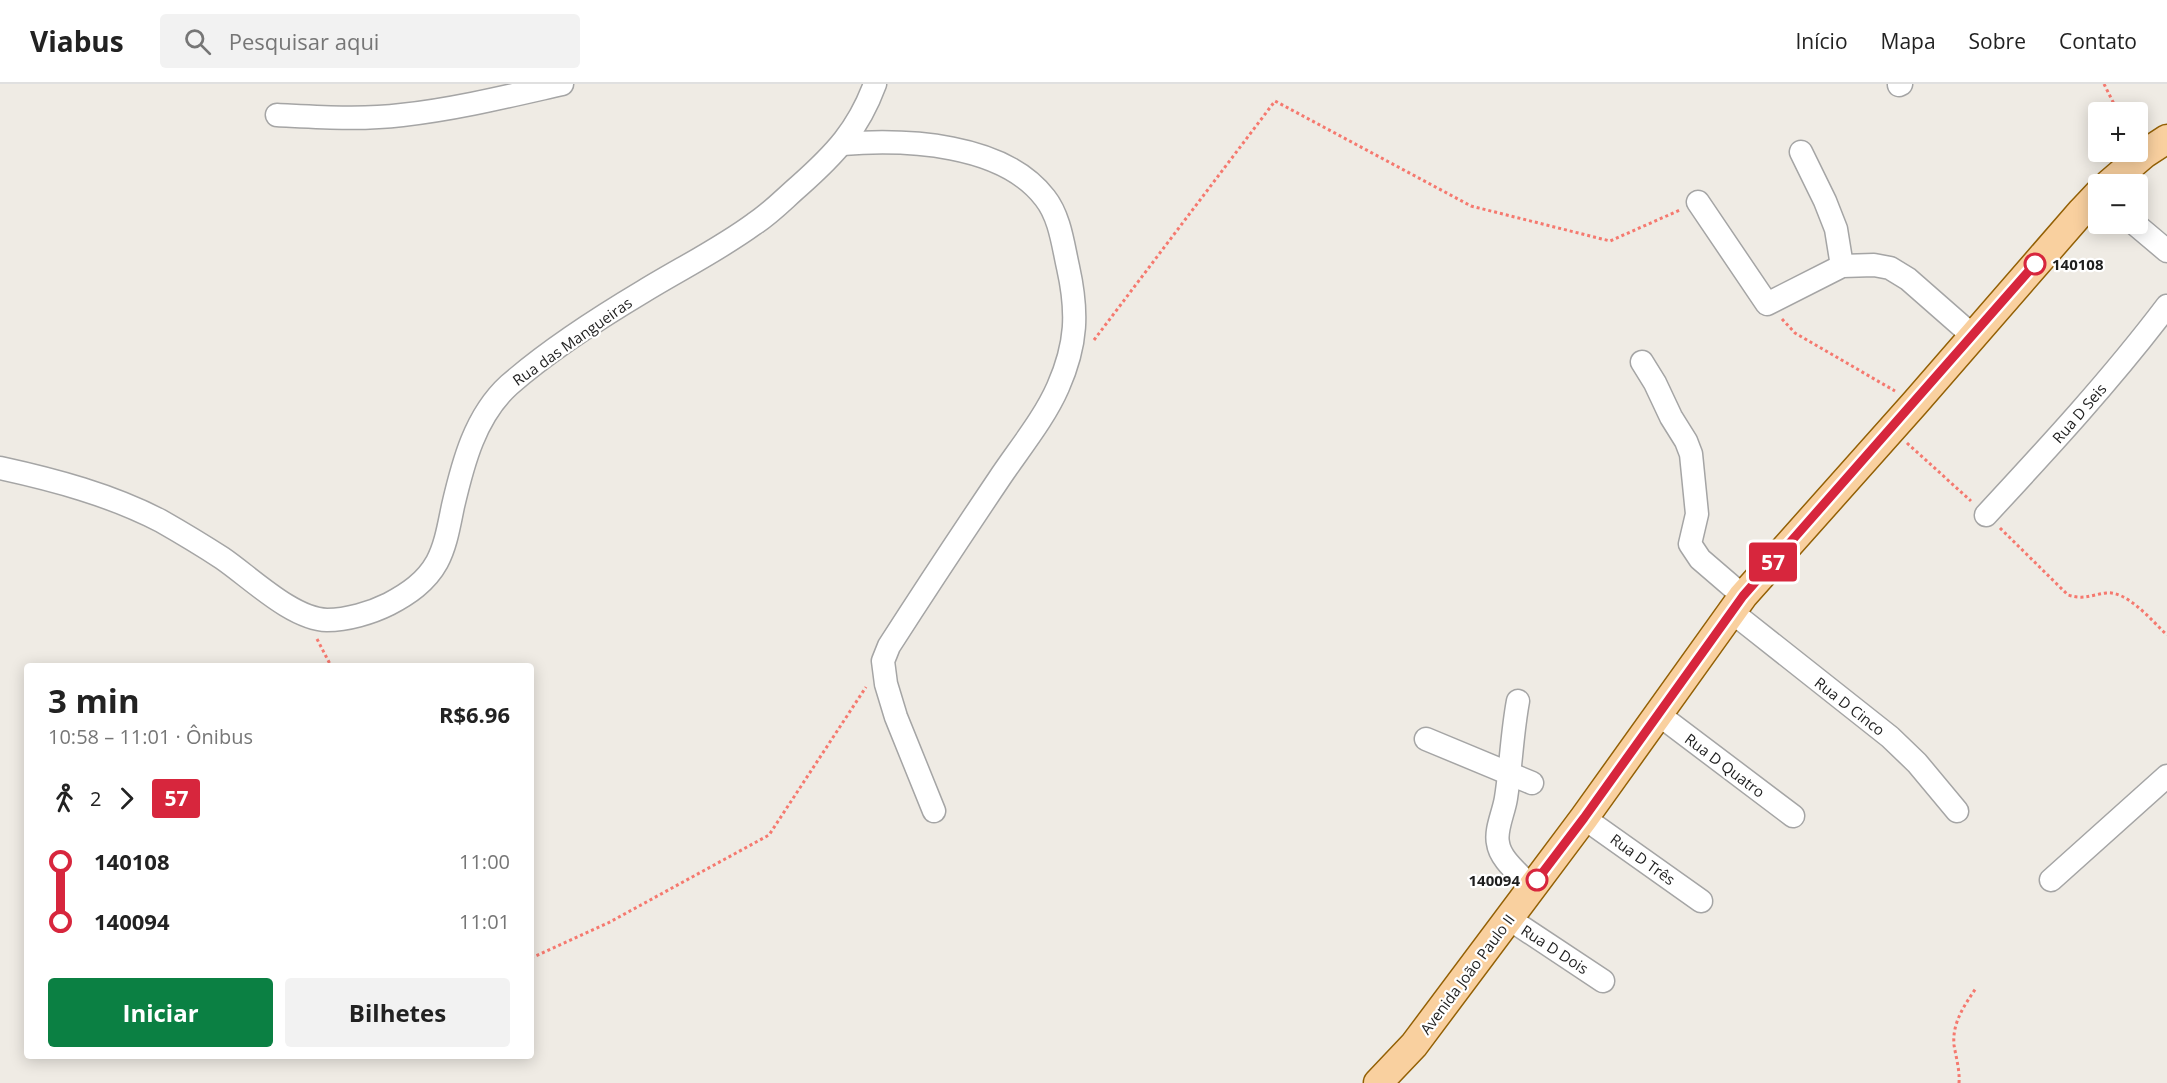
<!DOCTYPE html>
<html lang="pt">
<meta charset="utf-8">
<style>
:root{--surface:#fff;--page:#f2f2f2;--text:#222;--muted:#767676;--line:#e0e0e0;--accent:#0b8043}
body{margin:0;font-family:"Open Sans",sans-serif;background:var(--page);color:var(--text);height:100vh;display:flex;flex-direction:column;font-size:22px;white-space:nowrap}
*{box-sizing:border-box;margin:0}
p{font-size:20px;color:var(--muted)}
.icon{flex:none;width:33px;height:33px;fill:none;stroke:currentColor;stroke-width:2;stroke-linecap:round;stroke-linejoin:round}
.map{position:relative;flex:1;overflow:hidden}
.sheet{position:absolute;left:24px;top:579px;width:510px;height:396px;display:flex;flex-direction:column;background:var(--surface);border-radius:6px;box-shadow:0 3px 15px #0003}
.sheet>*{flex:none}
.badge{padding:0 12px;border-radius:4px;font-size:21px;line-height:39px}
.fabs{position:absolute;left:2088px;top:18px;display:grid;gap:12px}
.fabs a{display:grid;place-items:center;width:60px;height:60px;border-radius:6px;background:var(--surface);box-shadow:0 3px 15px #0003;font-size:30px}
.map>.badge{position:absolute;translate:-50% -50%;box-shadow:0 0 0 3px #fff}
.legs{display:flex;align-items:center;gap:9px;height:66px;padding:0 24px;font-size:20px}
.legs p{margin-inline-start:auto}
.head{display:flex;align-items:center;justify-content:space-between;height:102px;padding:0 24px}
h1{font-size:33px;font-weight:700;line-height:45px}
.button{display:flex;gap:12px;margin-top:auto;padding:12px 24px}
.button a{flex:1;height:69px;border-radius:6px;background:var(--accent);color:#fff;font-size:24px;font-weight:700;line-height:69px;text-align:center}
.button a+a{background:var(--page);color:var(--text)}
ul{padding:0 24px;list-style:none}
li{display:flex;align-items:center;gap:21px;height:60px;font-size:22px}
li i{display:grid;place-items:center;width:9px;height:100%;margin:0 8px;background:currentColor}
li i::after{content:'';width:15px;height:15px;margin:-8px;border:4px solid;border-radius:50%;background:var(--surface)}
li p{margin-inline-start:auto}
li:first-child i{background:linear-gradient(#0000 50%,currentColor 0)}
li:last-child i{background:linear-gradient(currentColor 50%,#0000 0)}
header{display:flex;align-items:center;gap:36px;box-sizing:border-box;height:84px;padding:0 30px;background:var(--surface);border-bottom:2px solid var(--line)}
header strong{font-size:28px}
nav{display:flex;gap:33px;margin-inline-start:auto;font-size:21px}
.search{width:420px;height:54px;background:var(--page);display:flex;align-items:center;gap:15px;box-sizing:border-box;padding:0 21px;border-radius:6px;color:var(--muted);font-size:22px}
.map>svg:first-child{display:block}
.lines{fill:none;stroke-linecap:round;stroke-linejoin:round}
.minor-casing{stroke:#a5a5a5;stroke-width:25}
.major-casing{stroke:#936005;stroke-width:31}
.path{stroke:#f5796f;stroke-width:3;stroke-dasharray:3 3;stroke-linecap:butt}
.minor{stroke:#fff;stroke-width:22}
.major{stroke:#f9d09f;stroke-width:28}
.line-1-casing{stroke:#fff;stroke-width:14}
.line-1{stroke:#d7263d;stroke-width:9}
.stop-1-dot{fill:#fff;stroke:#d7263d;stroke-width:3}
.labels{text-anchor:middle;dominant-baseline:central;stroke-width:4.5;stroke-linejoin:round;paint-order:stroke}
.stop-label{font-size:15px;font-weight:bold;fill:#1e1e1e;stroke:#fff;text-anchor:start}
.street-label{font-size:15px;fill:#1e1e1e;stroke:#fff}
</style>
<header>
<strong>Viabus</strong>
<div class="search"><svg class="icon" aria-label="search" viewBox="0 0 24 24"><circle cx="10" cy="10" r="6"/><path d="M15 15l6 6"/></svg>Pesquisar aqui</div>
<nav><a>Início</a><a>Mapa</a><a>Sobre</a><a>Contato</a></nav>
</header>
<div class="map">
<svg width="2167" height="999" viewBox="0 0 2167 999">
<rect width="100%" height="100%" fill="#efebe4"/>
<g class="lines">
<defs>
<g id="minor">
<polyline points="1899,1 1901,0"/>
<path d="M277,31C319,33 361,36 402,31C456,25 509,12 562,0"/>
<path d="M842,60C906,55 1003,59 1045,114C1060,133 1063,161 1068,183C1078,228 1077,260 1058,303C1044,335 1019,365 999,395C962,450 925,506 889,562L883,577L886,600L896,633L934,727"/>
<polyline points="1801,68 1825,117 1836,145 1842,182"/>
<polyline points="1698,118 1767,220 1842,182 1874,181 1890,184 1908,195 1973,252"/>
<polyline points="2135,140 2167,167"/>
<polyline points="1642,278 1655,299 1671,333 1686,357 1691,370 1697,430 1690,460 1700,475 1743,512"/>
<path d="M0,384C55,396 111,411 161,437C182,449 202,461 222,474C250,493 292,535 327,536C347,536 371,529 389,520C408,510 426,498 437,478C446,461 449,441 453,422C463,379 475,332 509,301C550,265 597,235 644,207C680,185 720,165 754,140C771,129 784,115 799,102C835,70 858,46 875,0"/>
<path d="M1986,431C2049,363 2111,296 2167,222"/>
<polyline points="1732,528 1890,653 1917,679 1957,727"/>
<path d="M1518,617C1512,649 1511,682 1506,714C1504,728 1495,746 1498,759C1500,776 1521,791 1531,803"/>
<polyline points="1658,630 1793,732"/>
<polyline points="1426,655 1532,699"/>
<polyline points="1584,734 1701,817"/>
<polyline points="2051,796 2167,692"/>
<polyline points="1508,834 1603,897"/>
</g>
<g id="major">
<polyline points="2109,100 2144,70 2167,55"/>
<polyline points="1378,999 1414,961 1584,734 1743,512 1915,319 2082,127 2098,110"/>
</g>
</defs>
<!-- minor casing -->
<use href="#minor" class="minor-casing"/>
<!-- major casing -->
<use href="#major" class="major-casing"/>
<!-- path -->
<g class="path">
<polyline points="2104,0 2118,28"/>
<polyline points="1782,235 1795,249 1895,307"/>
<polyline points="1094,256 1275,17 1471,122 1610,157 1680,126"/>
<polyline points="1907,359 1971,417"/>
<path d="M2000,444L2068,511C2085,516 2090,511 2106,509C2127,506 2153,538 2167,551"/>
<polyline points="317,555 331,582"/>
<polyline points="531,874 608,839 769,751 866,603"/>
<path d="M1959,999C1960,987 1956,973 1954,961C1952,939 1964,922 1976,904"/>
</g>
<!-- minor -->
<use href="#minor" class="minor"/>
<!-- major -->
<use href="#major" class="major"/>
</g>
<g class="lines">
<defs>
<polyline id="line-1" points="1537,796 1584,734 1743,512 2035,180"/>
</defs>
<!-- line-1 casing -->
<use href="#line-1" class="line-1-casing"/>
<!-- line-1 -->
<use href="#line-1" class="line-1"/>
</g>
<!-- markers -->
<g class="stop-1-dot">
<circle cx="2035" cy="180" r="10"/>
<circle cx="1537" cy="796" r="10"/>
</g>
<g class="labels">
<!-- stop labels -->
<g class="stop-label">
<text x="2052" y="180">140108</text>
<text x="1520" y="796" text-anchor="end">140094</text>
</g>
<!-- street labels -->
<g class="street-label">
<text transform="translate(572 257) rotate(-35)">Rua das Mangueiras</text>
<text transform="translate(2079 329) rotate(-49)">Rua D Seis</text>
<text transform="translate(1850 622) rotate(38)">Rua D Cinco</text>
<text transform="translate(1725 681) rotate(37)">Rua D Quatro</text>
<text transform="translate(1643 775) rotate(36)">Rua D Três</text>
<text transform="translate(1555 865) rotate(33)">Rua D Dois</text>
<text transform="translate(1467 890) rotate(-53)">Avenida João Paulo II</text>
</g>
</g>
</svg>
<div class="fabs">
<a>+</a>
<a>−</a>
</div>
<b class="badge" style="left:1773px;top:478px;background:#d7263d;color:#fff">57</b>
<section class="sheet">
<div class="head"><div><h1>3 min</h1><p>10:58 – 11:01 · Ônibus</p></div><b>R$6.96</b></div>
<div class="legs"><svg class="icon" aria-label="walk" viewBox="0 0 24 24"><circle cx="13" cy="4" r="2"/><path d="M13 8l-2 6 4 7M11 14l-3 7M7 12l3-4h3l4 4"/></svg>2<svg class="icon" aria-label="forward" viewBox="0 0 24 24"><path d="M9 5l7 7-7 7"/></svg><b class="badge" style="background:#d7263d;color:#fff">57</b></div>
<ul>
<li><i style="color:#d7263d"></i><b>140108</b><p>11:00</p></li>
<li><i style="color:#d7263d"></i><b>140094</b><p>11:01</p></li>
</ul>
<div class="button"><a>Iniciar</a><a>Bilhetes</a></div>
</section>
</div>
